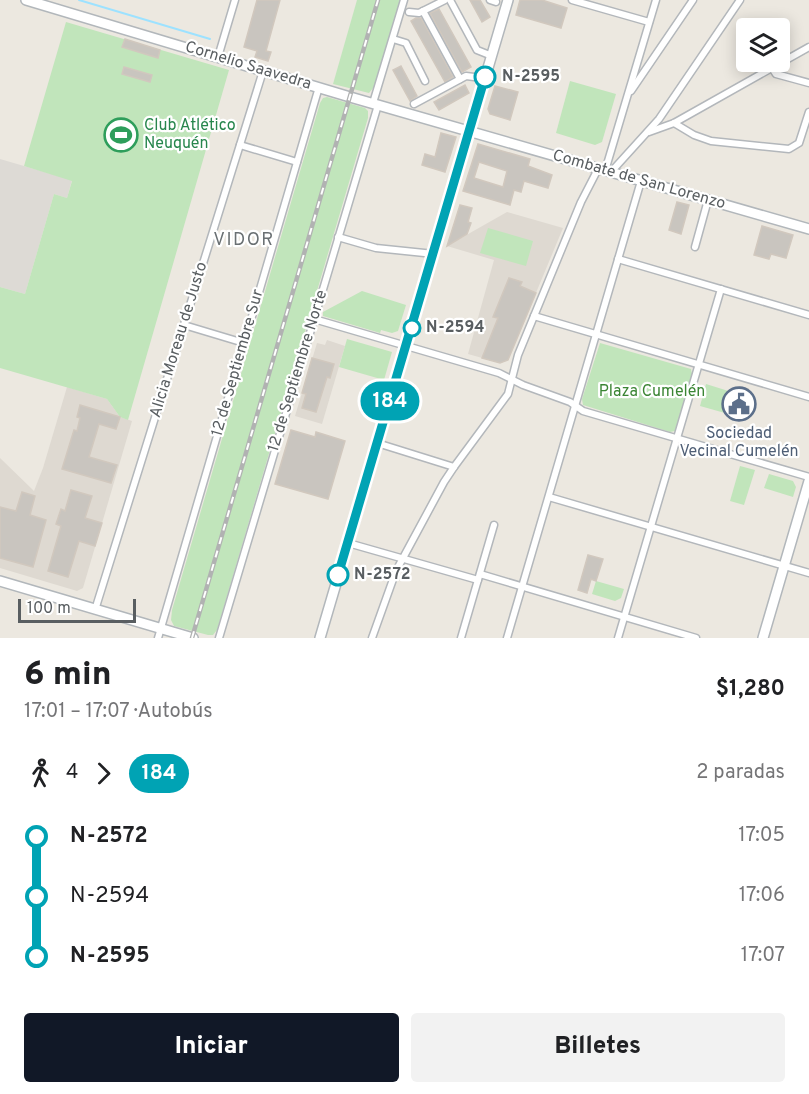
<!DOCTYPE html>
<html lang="es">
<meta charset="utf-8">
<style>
:root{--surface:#fff;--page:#f2f2f2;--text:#202124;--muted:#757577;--accent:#111827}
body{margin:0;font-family:Overpass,sans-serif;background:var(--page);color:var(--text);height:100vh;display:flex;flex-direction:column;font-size:22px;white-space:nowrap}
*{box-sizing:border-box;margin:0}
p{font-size:20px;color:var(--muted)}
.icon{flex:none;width:33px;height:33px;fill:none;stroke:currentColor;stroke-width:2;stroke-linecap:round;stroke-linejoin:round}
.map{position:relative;height:638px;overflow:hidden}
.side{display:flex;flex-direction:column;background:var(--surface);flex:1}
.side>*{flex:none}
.badge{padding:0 12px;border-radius:20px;font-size:21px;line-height:39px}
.buttons{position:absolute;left:736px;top:18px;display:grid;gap:12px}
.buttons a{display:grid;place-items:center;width:54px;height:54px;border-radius:6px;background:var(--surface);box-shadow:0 3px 15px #0003;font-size:30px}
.scale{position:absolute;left:18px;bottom:15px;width:118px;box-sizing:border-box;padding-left:6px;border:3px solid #595e61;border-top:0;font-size:16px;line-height:21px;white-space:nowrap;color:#595e61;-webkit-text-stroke:4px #fff;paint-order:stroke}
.map>.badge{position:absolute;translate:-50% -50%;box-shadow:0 0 0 3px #fff}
.legs{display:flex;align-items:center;gap:9px;height:66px;padding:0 24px;font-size:20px}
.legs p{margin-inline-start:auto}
.headline{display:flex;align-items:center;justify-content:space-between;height:102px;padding:0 24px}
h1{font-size:33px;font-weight:800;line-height:45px}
.button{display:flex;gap:12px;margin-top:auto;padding:12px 24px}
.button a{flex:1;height:69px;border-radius:6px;background:var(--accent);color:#fff;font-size:24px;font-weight:800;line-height:69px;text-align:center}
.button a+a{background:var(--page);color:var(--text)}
ul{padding:0 24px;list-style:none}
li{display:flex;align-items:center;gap:21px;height:60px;font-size:22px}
li i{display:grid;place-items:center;width:9px;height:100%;margin:0 8px;background:currentColor}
li i::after{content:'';width:15px;height:15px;margin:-8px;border:4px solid;border-radius:50%;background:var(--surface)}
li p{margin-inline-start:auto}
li:first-child i{background:linear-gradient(#0000 50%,currentColor 0)}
li:last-child i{background:linear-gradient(currentColor 50%,#0000 0)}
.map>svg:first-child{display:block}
.industrial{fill:#dddad5}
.education{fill:#ded9d1}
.green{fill:#c1e5bb}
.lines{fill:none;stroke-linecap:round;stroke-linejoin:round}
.stream{stroke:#9de2ff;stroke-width:2}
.building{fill:#c9c5bf;stroke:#d1c8be;stroke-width:1.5;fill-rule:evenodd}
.street-casing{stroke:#b3b7bb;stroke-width:9}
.secondary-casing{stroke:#b2b7bb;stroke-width:12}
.street{stroke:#fff;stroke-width:6}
.secondary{stroke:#fff;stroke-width:9}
.rail-casing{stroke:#b1b2b2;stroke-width:4.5}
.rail{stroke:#fff;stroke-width:2;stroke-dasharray:7;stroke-linecap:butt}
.line-1-casing{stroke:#fff;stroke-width:14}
.line-1{stroke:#00a3b4;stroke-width:9}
.stop-1-dot{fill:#fff;stroke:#00a3b4;stroke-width:3}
.labels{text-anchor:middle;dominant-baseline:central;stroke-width:4.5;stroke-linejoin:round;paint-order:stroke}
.street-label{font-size:16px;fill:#595e61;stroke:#fff}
.stop-label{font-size:16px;font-weight:bold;fill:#595e61;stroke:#fff;text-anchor:start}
.leisure-label{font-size:16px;fill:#27864d;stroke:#fff;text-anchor:start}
.park-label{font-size:16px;fill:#3b8534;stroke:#fff}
.service-label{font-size:16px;fill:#4e5e75;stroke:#fff}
.neighbourhood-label{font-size:18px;letter-spacing:1.5px;fill:#6a7073;stroke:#fff}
</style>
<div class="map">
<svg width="809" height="638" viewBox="0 0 809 638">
<rect width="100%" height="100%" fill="#ece8e0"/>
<!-- industrial -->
<polygon class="industrial" points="0,159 72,180 67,198 54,194 25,294 0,287"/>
<!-- education -->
<g class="education">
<polygon points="507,212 563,228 508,360 500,363 468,354 494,260 447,246"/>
<polygon points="327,340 345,346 322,424 295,416 317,343 325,345"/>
<polygon points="67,387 107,399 120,417 132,421 83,588 77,591 0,568 0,458 34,491 43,468"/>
</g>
<!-- green -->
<g class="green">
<polygon points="357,0 400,0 374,87 369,93 333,84"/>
<polygon points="66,22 229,70 128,420 120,417 107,399 0,368 0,287 25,294 54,194 67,198 72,181 24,166"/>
<polygon points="570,81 616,94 602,142 595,145 556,133"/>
<polygon points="327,97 365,108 368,111 368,118 217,630 213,635 208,635 174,626 171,620 172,610 320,103 323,98"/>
<polygon points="488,228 533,241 526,266 480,253"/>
<polygon points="362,291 406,305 398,331 392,333 381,330 380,333 323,316 323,312"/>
<polygon points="347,339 392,352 384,380 339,367"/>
<polygon points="600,343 691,369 692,374 675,431 670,432 583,405 582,399"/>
<polygon points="706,384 738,394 732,415 700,406"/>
<polygon points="740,466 755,470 744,505 730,501"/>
<polygon points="769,474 793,481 796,487 793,497 764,488"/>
<polygon points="596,581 624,589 621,598 615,601 592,594"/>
</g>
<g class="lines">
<!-- stream -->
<polyline class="stream" points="79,0 210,39"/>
</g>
<!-- building -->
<g class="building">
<polygon points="257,0 280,0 266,51 271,52 268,61 255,57 257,51 244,47"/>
<polygon points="470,0 480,0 490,17 482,22"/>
<polygon points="520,0 542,0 567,8 561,28 516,15"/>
<polygon points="439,9 471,67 462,72 430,13"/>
<polygon points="416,18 421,18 453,77 445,82 411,21"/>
<polygon points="125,39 160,50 158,58 122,47"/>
<polygon points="401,66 417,96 410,101 393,70"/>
<polygon points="124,67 152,75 150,82 122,74"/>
<polygon points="465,85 469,93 439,110 434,102"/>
<polygon points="495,86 518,92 510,120 490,114 488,109"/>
<polygon points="441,133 456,137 445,172 422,165 425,154 435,157"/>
<path d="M478,144L530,159L528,166L552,175L548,188L524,181L521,192L514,190L510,205L463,191ZM479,162L507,171L503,187L474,178Z"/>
<polygon points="677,202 689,205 681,234 669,230"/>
<polygon points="460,205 472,208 468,222 471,223 467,234 447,246"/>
<polygon points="762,226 793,235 786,258 771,254 769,259 754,255"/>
<polygon points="509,278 522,282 520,286 536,293 508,360 500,363 482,358 498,318 493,317"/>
<polygon points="312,358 334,364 330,378 327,377 316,412 302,408 306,394 302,393"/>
<polygon points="740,387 748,389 739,417 732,415"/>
<polygon points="80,405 120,417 116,429 99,424 89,457 117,465 111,483 62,469 74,430 77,431 80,418 77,417"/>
<polygon points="291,430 315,437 316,432 345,441 328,499 275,484"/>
<polygon points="71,490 92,496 85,518 102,523 95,546 79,541 68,577 48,571 61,526 56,524 61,509 65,511"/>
<polygon points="22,492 35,496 30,515 46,520 33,567 0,558 0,507 16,511"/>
<polygon points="588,555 603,559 596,581 591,579 587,593 578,590"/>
</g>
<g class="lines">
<defs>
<g id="street">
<polyline points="450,0 477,50 492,56"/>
<polyline points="490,0 496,2"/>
<polyline points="572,0 649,22"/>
<polyline points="423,11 460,79"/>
<polyline points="409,12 419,13 445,0"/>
<polyline points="393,39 406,43 425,81"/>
<polyline points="218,57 235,0"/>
<polyline points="772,68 776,74 809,83"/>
<polyline points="631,91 693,0"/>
<polyline points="373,103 404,0"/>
<polyline points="414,104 466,76 474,77"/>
<polyline points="674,123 694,135 711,141 789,149 799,143 809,112"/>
<polyline points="649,132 674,123 809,47"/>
<polyline points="240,145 297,162"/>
<polyline points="605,171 656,0"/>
<polyline points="611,172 659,119 740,0"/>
<polyline points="338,237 376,248 434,254"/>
<polyline points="695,247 708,200"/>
<polyline points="618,259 809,315"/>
<polyline points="534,316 809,397"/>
<polyline points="314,319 499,373 523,385 570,402 583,411 809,477"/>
<polyline points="184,325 244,343"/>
<polyline points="377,443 454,467"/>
<polyline points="549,497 809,573"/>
<polyline points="348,543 478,580"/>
<polyline points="480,574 696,638"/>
<polyline points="95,610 263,71"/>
<polyline points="158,638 319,87"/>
<polyline points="219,638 378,105"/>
<polyline points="372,638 396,571 444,482 454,467 508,394 518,355 581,202 598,169"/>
<polyline points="461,638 494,525"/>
<polyline points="507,638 641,181"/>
<polyline points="618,638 721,289"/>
</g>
<g id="secondary">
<polyline points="26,0 350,97 809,229"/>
<polyline points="0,581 193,638"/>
<polyline points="320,638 508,0"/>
<polyline points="763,638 809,481"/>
</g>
</defs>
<!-- street casing -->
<use href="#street" class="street-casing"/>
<!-- secondary casing -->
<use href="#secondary" class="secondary-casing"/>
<!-- street -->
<use href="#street" class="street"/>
<!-- secondary -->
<use href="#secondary" class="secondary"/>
<defs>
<polyline id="rail" points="192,638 378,0"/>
</defs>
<!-- rail casing -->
<use href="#rail" class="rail-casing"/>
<!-- rail -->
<use href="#rail" class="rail"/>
</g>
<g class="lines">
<defs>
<polyline id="line-1" points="338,575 485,77"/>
</defs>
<!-- line-1 casing -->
<use href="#line-1" class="line-1-casing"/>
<!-- line-1 -->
<use href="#line-1" class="line-1"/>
</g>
<!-- icons -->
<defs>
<symbol id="stadium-ring" viewBox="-11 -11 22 22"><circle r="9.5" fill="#fff" stroke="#2e9e5b" stroke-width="1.5"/><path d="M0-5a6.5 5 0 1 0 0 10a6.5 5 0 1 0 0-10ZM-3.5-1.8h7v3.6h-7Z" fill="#2e9e5b"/></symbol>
<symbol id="civic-ring" viewBox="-11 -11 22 22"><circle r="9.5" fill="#fff" stroke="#5c6f8a" stroke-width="1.5"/><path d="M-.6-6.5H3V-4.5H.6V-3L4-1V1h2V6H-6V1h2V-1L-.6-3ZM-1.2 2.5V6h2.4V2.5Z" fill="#5c6f8a"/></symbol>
</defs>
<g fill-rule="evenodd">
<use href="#stadium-ring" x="102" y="116" width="38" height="38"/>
<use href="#civic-ring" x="720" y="385" width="38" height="38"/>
</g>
<!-- markers -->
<g class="stop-1-dot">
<circle cx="485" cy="77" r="10"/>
<circle cx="412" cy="328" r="8"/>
<circle cx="338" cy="575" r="10"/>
</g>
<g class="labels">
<!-- street labels -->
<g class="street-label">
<text transform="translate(248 66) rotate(17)">Cornelio Saavedra</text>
<text transform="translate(639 180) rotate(16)">Combate de San Lorenzo</text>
<text transform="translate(179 340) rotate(-73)">Alicia Moreau de Justo</text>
<text transform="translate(238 363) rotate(-74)">12 de Septiembre Sur</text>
<text transform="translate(298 371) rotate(-73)">12 de Septiembre Norte</text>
</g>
<!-- stop labels -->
<g class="stop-label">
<text x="502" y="77">N-2595</text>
<text x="426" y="328">N-2594</text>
<text x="354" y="575">N-2572</text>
</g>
<!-- leisure labels -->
<g class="leisure-label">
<text x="144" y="126">Club Atlético<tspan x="144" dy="18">Neuquén</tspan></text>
</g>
<!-- park labels -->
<g class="park-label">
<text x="652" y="392">Plaza Cumelén</text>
</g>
<!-- service labels -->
<g class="service-label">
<text x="739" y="434">Sociedad<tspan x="739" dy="18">Vecinal Cumelén</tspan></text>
</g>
<!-- neighbourhood labels -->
<g class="neighbourhood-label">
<text x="244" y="240">VIDOR</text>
</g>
</g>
</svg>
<div class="buttons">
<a><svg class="icon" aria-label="layers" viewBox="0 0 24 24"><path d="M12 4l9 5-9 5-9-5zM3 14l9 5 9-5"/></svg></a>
</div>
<div class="scale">100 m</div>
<b class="badge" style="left:390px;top:401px;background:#00a3b4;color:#fff">184</b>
</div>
<section class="side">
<div class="headline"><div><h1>6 min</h1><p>17:01 – 17:07 · Autobús</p></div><b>$1,280</b></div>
<div class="legs"><svg class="icon" aria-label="walk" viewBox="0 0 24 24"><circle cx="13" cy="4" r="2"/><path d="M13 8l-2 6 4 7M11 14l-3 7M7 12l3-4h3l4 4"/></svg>4<svg class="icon" aria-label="forward" viewBox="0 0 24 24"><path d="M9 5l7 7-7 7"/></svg><b class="badge" style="background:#00a3b4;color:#fff">184</b><p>2 paradas</p></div>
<ul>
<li><i style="color:#00a3b4"></i><b>N-2572</b><p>17:05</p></li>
<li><i style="color:#00a3b4"></i><span>N-2594</span><p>17:06</p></li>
<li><i style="color:#00a3b4"></i><b>N-2595</b><p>17:07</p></li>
</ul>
<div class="button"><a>Iniciar</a><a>Billetes</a></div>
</section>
